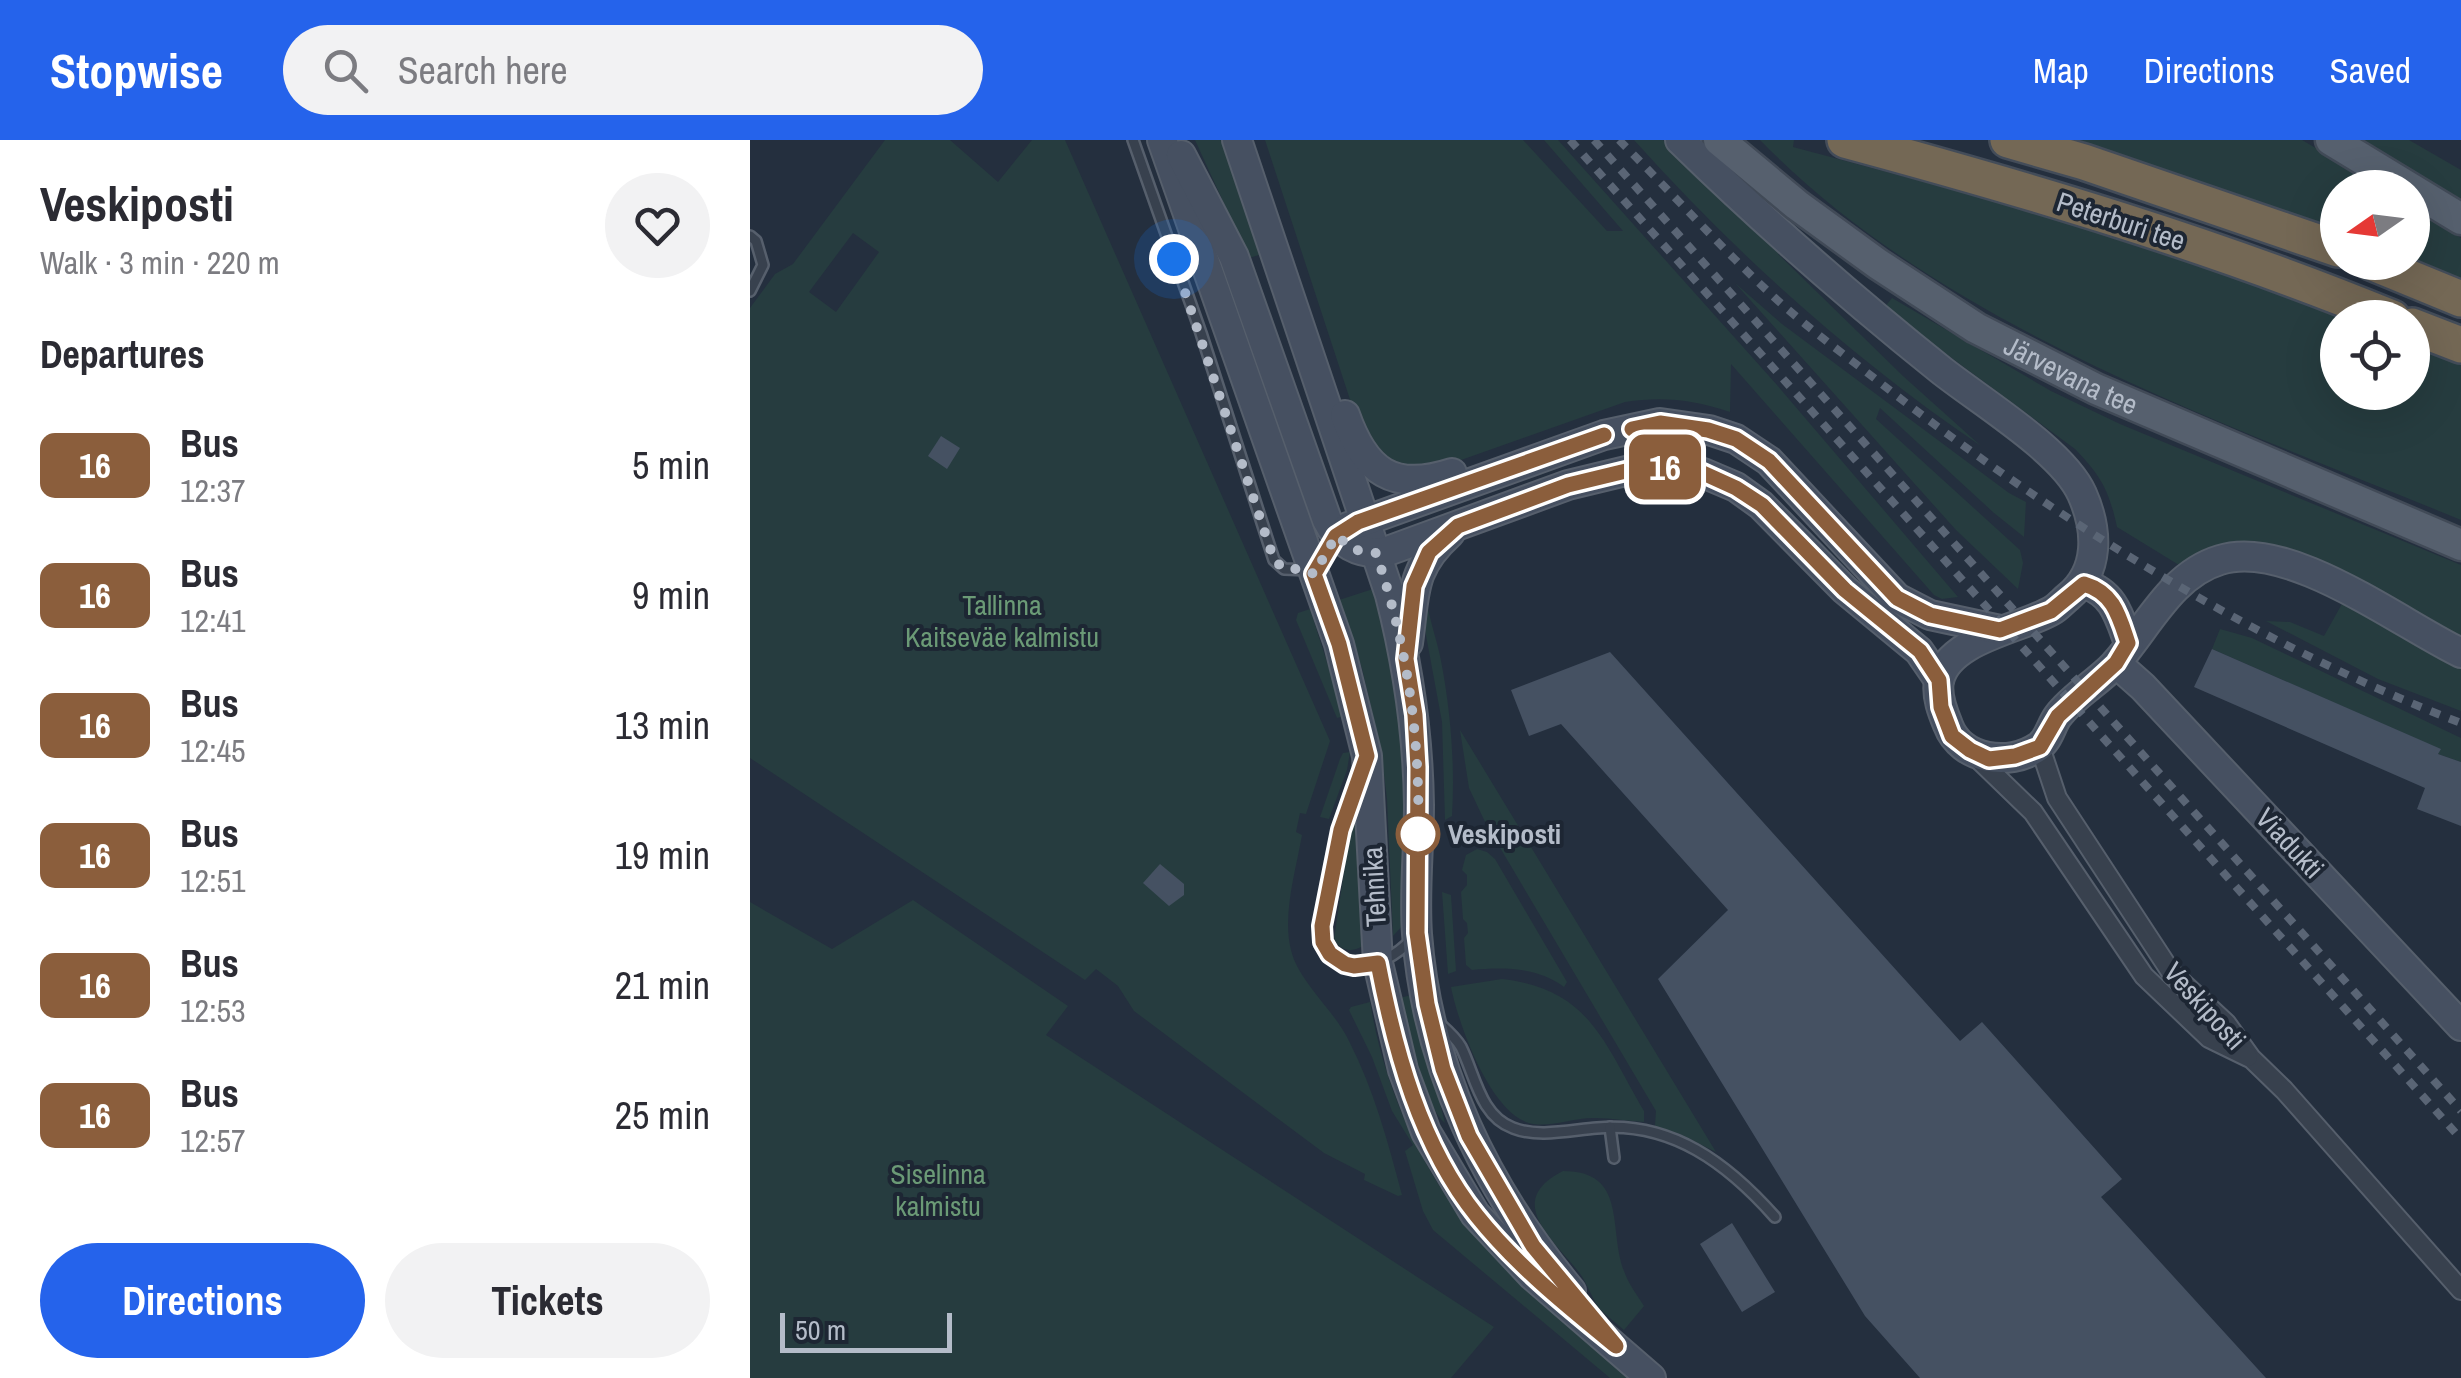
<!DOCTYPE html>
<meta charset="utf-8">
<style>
:root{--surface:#fff;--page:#f2f2f3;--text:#2b2b33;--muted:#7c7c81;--accent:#2563eb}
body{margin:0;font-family:"Archivo Narrow",sans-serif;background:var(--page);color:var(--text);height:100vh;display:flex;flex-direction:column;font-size:38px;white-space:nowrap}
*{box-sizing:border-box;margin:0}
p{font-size:32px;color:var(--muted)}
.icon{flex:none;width:55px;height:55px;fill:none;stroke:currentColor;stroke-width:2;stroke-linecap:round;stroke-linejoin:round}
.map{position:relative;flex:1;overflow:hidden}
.details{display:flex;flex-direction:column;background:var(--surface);width:750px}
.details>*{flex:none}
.badge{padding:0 20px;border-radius:15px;font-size:35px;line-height:65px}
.needle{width:65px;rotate:256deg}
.buttons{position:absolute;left:1570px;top:30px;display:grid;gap:20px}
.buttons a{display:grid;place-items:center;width:110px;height:110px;border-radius:50%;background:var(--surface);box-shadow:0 10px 40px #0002;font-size:50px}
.scale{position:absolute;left:30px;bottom:25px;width:172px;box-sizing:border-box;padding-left:10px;border:5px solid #b4bcc9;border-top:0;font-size:28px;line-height:35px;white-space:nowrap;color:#b4bcc9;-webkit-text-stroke:8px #1d2633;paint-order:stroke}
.you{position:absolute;width:50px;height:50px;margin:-25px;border:8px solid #fff;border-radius:50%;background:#1a73e8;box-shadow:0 0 0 15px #1a73e833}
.map>.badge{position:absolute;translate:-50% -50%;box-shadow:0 0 0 5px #fff}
h2{padding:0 40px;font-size:38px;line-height:90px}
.round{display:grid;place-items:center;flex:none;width:105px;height:105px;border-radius:52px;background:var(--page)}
.summary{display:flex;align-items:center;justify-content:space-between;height:170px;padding:0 40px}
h1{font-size:48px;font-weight:700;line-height:75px}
.cta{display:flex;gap:20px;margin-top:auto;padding:20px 40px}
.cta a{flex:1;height:115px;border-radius:60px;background:var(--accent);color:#fff;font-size:40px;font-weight:700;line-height:115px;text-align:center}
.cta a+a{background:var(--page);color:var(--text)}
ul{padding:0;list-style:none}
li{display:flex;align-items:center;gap:30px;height:130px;padding:0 40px}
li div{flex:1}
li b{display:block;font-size:38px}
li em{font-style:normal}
li .badge{min-width:110px;font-weight:700;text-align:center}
header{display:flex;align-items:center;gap:60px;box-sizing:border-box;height:140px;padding:0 50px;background:var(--accent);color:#fff}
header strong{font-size:48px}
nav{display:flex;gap:55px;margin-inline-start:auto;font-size:35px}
.search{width:700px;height:90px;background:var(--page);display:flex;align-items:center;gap:25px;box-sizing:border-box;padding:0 35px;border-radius:55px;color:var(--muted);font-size:38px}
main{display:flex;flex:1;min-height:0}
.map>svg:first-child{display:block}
.green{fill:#263c3f;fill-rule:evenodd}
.building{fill:#455162}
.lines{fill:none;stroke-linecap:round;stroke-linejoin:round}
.lane-casing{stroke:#565f6c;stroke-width:14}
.street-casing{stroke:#565f6c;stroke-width:22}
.secondary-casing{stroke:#565f6c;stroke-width:32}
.primary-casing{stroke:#414a57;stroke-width:35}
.highway-casing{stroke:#434c59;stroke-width:40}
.lane{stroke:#38414e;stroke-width:9}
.street{stroke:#38414e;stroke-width:18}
.secondary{stroke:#465061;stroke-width:28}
.primary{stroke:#56606e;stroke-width:30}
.highway{stroke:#746855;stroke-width:35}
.rail{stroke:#5a6575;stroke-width:8;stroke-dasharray:10 10;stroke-linecap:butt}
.line-casing{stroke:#fff;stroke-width:22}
.line{stroke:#8b5e3c;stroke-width:15}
.walk{stroke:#b4bcc9;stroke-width:10;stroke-dasharray:0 18}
.stop-dot{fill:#fff;stroke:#8b5e3c;stroke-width:5}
.labels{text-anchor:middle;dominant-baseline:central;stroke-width:8;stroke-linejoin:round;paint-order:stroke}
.street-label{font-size:28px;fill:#b4bcc9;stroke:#1d2633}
.park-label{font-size:28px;fill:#6b9a76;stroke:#1d2633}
.stop-label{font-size:28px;font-weight:bold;fill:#b4bcc9;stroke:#1d2633;text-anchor:start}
</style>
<header>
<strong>Stopwise</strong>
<div class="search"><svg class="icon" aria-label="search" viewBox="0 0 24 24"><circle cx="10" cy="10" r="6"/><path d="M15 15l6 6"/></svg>Search here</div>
<nav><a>Map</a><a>Directions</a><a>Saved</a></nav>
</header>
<main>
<section class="details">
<div class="summary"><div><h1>Veskiposti</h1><p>Walk · 3 min · 220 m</p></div><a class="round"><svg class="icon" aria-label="heart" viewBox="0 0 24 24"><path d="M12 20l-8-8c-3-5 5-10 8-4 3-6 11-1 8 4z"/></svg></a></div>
<h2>Departures</h2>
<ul>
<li><span class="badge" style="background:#8b5e3c;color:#fff">16</span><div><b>Bus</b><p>12:37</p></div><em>5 min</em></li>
<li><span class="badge" style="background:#8b5e3c;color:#fff">16</span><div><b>Bus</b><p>12:41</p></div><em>9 min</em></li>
<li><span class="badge" style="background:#8b5e3c;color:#fff">16</span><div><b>Bus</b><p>12:45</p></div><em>13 min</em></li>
<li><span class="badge" style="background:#8b5e3c;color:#fff">16</span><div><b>Bus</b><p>12:51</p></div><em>19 min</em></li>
<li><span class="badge" style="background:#8b5e3c;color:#fff">16</span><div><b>Bus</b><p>12:53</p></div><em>21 min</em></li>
<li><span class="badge" style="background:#8b5e3c;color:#fff">16</span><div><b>Bus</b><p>12:57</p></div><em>25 min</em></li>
</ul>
<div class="cta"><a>Directions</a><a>Tickets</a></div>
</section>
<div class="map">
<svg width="1711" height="1238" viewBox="0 0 1711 1238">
<rect width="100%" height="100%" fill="#242f3e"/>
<!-- green -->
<g class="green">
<path d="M135,0H200L248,42L282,0H315L580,601L556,674L550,673L546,692L552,695C546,730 532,775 541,810C548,841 585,871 599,901C624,950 638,1002 652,1055L648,1056L614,1040L615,1034L574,1013L384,871L368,846L346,829L335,840L0,618V168L25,134L43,124ZM103,93L129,112L86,172L59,152Z"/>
<polygon points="445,0 473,0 509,115 499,118"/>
<path d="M515,0H773L857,91H873L794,0H808L1027,245L1208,457L1192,459L1184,455L981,224L980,272C944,260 913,256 875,262L680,331C643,335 628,316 609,287Z"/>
<path d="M884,0H913L1031,111L1028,114L1153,236L1231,306C1103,219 987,115 884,0Z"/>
<path d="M1010,0H1044L1043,7L1276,69L1404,109L1598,177L1588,178V252H1662L1663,204L1711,224V380C1474,282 1193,188 1010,0Z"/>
<polygon points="1317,0 1552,0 1632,47 1588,48 1587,90"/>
<polygon points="1614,0 1659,0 1711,30 1711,61"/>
<polygon points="1662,66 1711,98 1711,139 1663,118"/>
<polygon points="985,143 1032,184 1259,353 1276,362 1274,397 1244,373 1130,268 1126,279 1270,410 1273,423 1268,449 1206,390"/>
<path d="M1142,158L1301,251L1370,284L1711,425V501L1552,413C1508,399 1469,401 1429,425L1367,387C1359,350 1351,336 1325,309L1134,168Z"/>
<path d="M623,449C657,559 655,670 653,785L643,796L637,659L631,610L612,528L589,460Z"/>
<path d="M676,457C679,480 688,502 692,526C701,575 705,626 702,676L695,680L692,582L673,479Z"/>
<polygon points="1593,462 1711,524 1711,571 1628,539 1516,481 1540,482 1574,496"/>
<polygon points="560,469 594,576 587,578 546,480 548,473"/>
<polygon points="1470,489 1502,498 1711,598 1711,622 1688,614 1690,609 1462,509"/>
<polygon points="710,590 966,1012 930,994 905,986 906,971 736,684 719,648"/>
<polygon points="600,612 597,630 579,679 570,677 590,619 593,613"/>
<path d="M606,679L612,803L611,807C600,813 590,810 584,799L600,692Z"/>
<path d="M727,709L737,712L745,719L817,842L814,847C788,827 753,827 722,830L716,825L714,798L718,793L717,783L713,779L711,752L717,745V735L712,730L716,715Z"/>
<polygon points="692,752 701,755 706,831 698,834"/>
<polygon points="163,760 318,866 296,895 744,1187 701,1238 0,1238 0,762 82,809"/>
<path d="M752,839C840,849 854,903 894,971V982C878,981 862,978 846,978C826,977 804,987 783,984C741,977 708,883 701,847Z"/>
<path d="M661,855L695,983C674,967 656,886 650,858Z"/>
<path d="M620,862C634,947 671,1032 727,1097C772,1149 828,1192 879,1238H860L683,1090L673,1071L655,1011L663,1005L642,971L622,917L599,870L601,867Z"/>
<path d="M813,1031C878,1031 858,1089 874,1131C878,1143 887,1155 894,1166L874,1190C866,1183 857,1176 850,1169C842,1159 838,1145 831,1135C805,1100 752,1062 813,1031Z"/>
</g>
<!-- building -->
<g class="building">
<polygon points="191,296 210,308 197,329 178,316"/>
<polygon points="1462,509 1691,609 1688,614 1711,622 1711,686 1667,669 1675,648 1444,547"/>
<polygon points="860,512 1210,901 1232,882 1372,1039 1351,1057 1516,1238 1170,1238 1115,1176 908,839 978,770 811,584 779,596 761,550"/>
<polygon points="410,724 434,744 434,755 419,766 393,743"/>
<polygon points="982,1083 1025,1152 992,1172 950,1104"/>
</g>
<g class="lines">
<defs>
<g id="lane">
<polyline points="383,0 451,193 524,420 534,429 559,430"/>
<polyline points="0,96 6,101 13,125 0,151"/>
<path d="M609,640C598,671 566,771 573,800C576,816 592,826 608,826C629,825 648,814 662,799"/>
<path d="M690,884C698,891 706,898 711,907C725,935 730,976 763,988C788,998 821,990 847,988C922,981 978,1024 1025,1077"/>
<polyline points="860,987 864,1018"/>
</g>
<g id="street">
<polyline points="1290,607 1307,658 1421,832 1476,883 1501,918 1534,950 1711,1150"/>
<polyline points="1223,614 1283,672 1394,836 1459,898 1498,917"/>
</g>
<g id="secondary">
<polyline points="412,0 589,504 617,616 628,823 653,930 676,992 725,1074 783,1136 901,1238"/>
<path d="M487,0L640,455C658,525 668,592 669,665C669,708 664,751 667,794C677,928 736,1049 821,1151"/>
<path d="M930,0C1013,81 1101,158 1191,230C1230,261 1313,311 1332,354C1348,390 1350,431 1318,457C1313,461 1307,468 1301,471C1270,489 1198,499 1189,541C1186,556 1193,573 1198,585C1211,620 1259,627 1288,607C1299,600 1301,585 1308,576C1323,556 1347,543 1364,525C1397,489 1420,435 1470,420C1538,398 1649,483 1711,513"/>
<path d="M431,15L484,117L577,380C588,403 609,415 635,412L818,345L880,330L924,327L953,333L986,347L1011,365L1095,450L1169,511L1189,540"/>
<path d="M595,275C615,332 643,352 702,333"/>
<polyline points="598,387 854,295 910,283 959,290 986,299 1019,321 1147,458 1180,475 1250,490"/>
<path d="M1334,444C1364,453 1369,476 1379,503"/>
<path d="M658,503C665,454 660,429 700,393"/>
<polyline points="1366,523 1393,547 1711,886"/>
</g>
<g id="primary">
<path id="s1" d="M969,0L1047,65L1128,124L1226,188L1346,249L1711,405"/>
<polyline points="1581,0 1711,79"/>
</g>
<g id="highway">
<path d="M1095,0C1280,50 1464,105 1642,178"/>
<polyline points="1258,0 1334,22 1588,109"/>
<polyline points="1621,122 1711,159"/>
<polyline points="1662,186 1711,205"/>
</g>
</defs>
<!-- lane casing -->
<use href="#lane" class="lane-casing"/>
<!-- street casing -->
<use href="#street" class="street-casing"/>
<!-- secondary casing -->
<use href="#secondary" class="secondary-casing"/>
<!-- primary casing -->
<use href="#primary" class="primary-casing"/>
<!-- highway casing -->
<use href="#highway" class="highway-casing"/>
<!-- lane -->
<use href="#lane" class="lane"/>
<!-- street -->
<use href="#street" class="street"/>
<!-- secondary -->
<use href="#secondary" class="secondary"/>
<!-- primary -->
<use href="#primary" class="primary"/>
<!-- highway -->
<use href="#highway" class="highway"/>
<!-- rail -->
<g class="rail">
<polyline points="820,0 1711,999"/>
<polyline points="844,0 1711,971"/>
<path d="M869,0C921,52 970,107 1024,157C1061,191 1103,221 1142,252C1309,382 1512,507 1711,583"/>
</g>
</g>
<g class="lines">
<defs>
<path id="line" d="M854,295L608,382L586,396L564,434L589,504L617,616L591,690L572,786L573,802L580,814L595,824L604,826L628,823C645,911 670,1005 727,1076C767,1126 817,1166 866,1206L783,1106L719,996L693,929L677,864L667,793L668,627L665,575L656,519L664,446L679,412L708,386L818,345L880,330L924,327L953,333L986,348L1012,365L1095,450L1170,511L1189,540L1191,567L1202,596L1220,610L1239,619L1265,616L1290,607L1308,576L1366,523L1378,503C1369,476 1364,453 1334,444L1301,471L1250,490L1180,475L1147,458L1019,321L986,299L958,290L910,283L882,289"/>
</defs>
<!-- line casing -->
<use href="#line" class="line-casing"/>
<!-- line -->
<use href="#line" class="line"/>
<!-- walk -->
<path class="walk" d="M424,119L524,420L534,429H554L564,434L586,396L606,410L626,413C659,510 671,604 668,706V694"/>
</g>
<!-- markers -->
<circle class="stop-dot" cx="668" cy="694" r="20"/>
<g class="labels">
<!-- street labels -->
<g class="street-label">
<text transform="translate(1371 81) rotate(18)">Peterburi tee</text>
<text stroke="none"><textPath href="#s1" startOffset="425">Järvevana tee</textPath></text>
<text transform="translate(1540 703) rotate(47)">Viadukti</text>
<text transform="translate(624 747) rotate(-93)">Tehnika</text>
<text transform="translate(1455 866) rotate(48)">Veskiposti</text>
</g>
<!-- park labels -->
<g class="park-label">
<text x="252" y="465">Tallinna<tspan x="252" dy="32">Kaitseväe kalmistu</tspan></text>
<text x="188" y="1034">Siselinna<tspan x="188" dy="32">kalmistu</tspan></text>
</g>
<!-- stop labels -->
<g class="stop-label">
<text x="698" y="694">Veskiposti</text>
</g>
</g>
</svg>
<div class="buttons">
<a><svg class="needle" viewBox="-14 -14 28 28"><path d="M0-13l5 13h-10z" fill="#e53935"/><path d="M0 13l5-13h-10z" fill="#7c7c81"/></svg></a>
<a><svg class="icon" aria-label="locate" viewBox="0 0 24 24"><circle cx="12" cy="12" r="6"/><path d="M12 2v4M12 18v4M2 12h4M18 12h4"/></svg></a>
</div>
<div class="scale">50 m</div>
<div class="you" style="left:424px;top:119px"></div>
<b class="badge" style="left:915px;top:327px;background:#8b5e3c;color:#fff">16</b>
</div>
</main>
